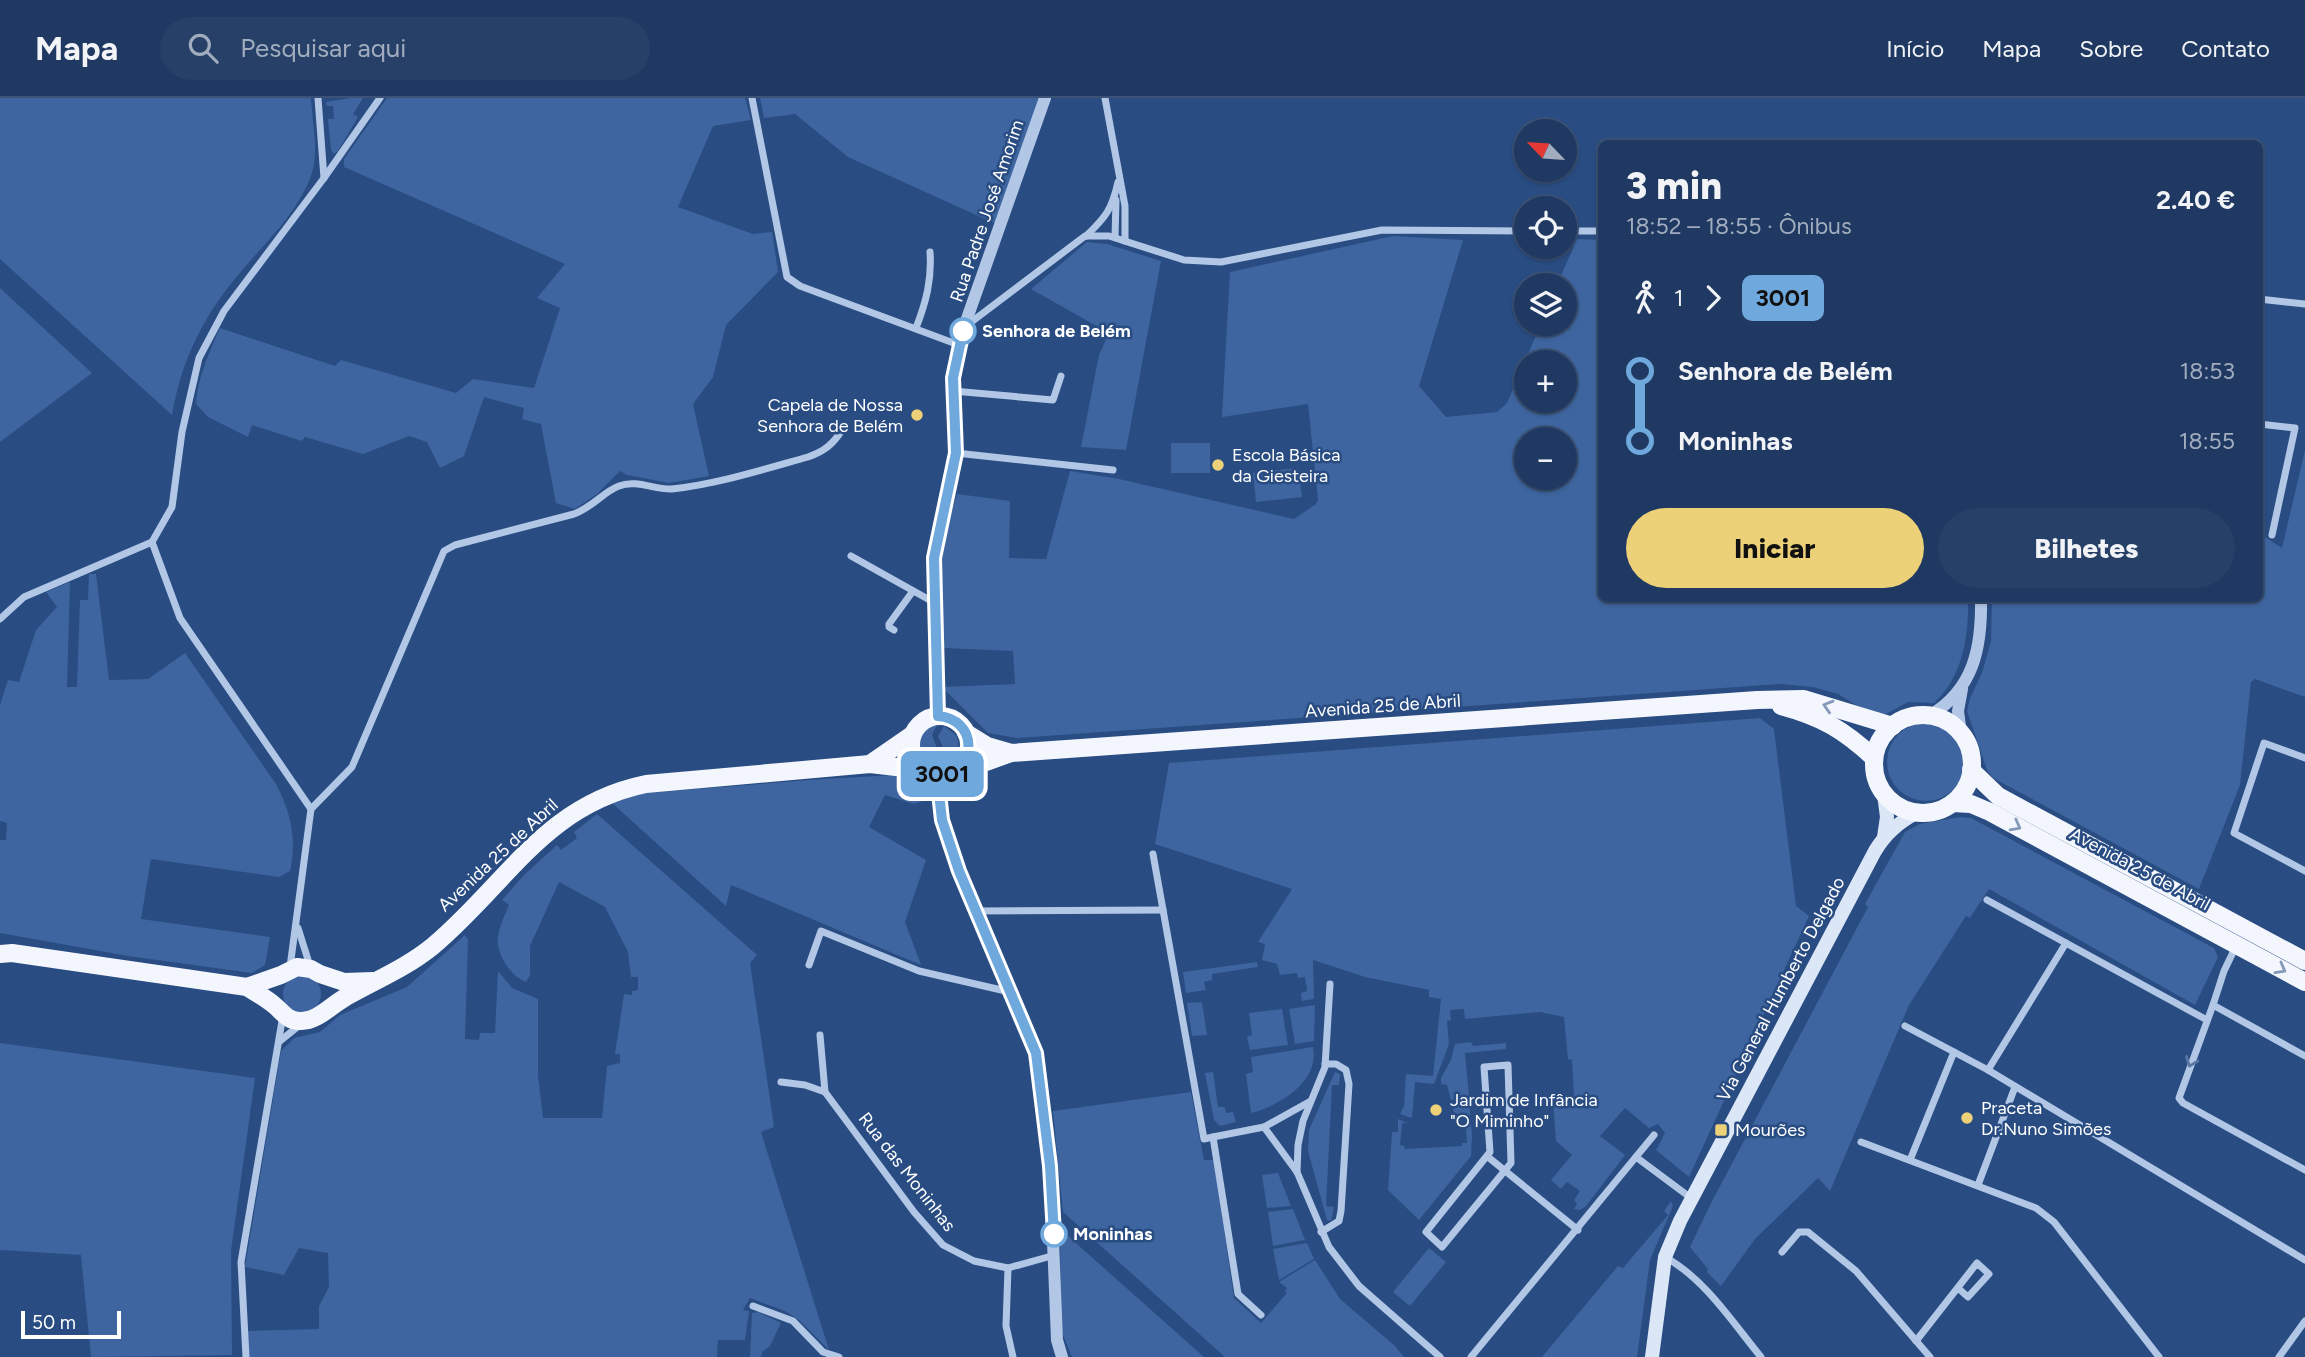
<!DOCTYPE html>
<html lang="pt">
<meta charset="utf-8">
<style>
:root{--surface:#1f3962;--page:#274068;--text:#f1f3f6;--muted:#a1acbe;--line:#3c5377;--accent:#edd179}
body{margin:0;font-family:Figtree,sans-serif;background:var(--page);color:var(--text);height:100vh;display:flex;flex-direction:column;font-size:26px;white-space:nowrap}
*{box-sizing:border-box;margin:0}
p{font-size:23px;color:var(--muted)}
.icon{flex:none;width:38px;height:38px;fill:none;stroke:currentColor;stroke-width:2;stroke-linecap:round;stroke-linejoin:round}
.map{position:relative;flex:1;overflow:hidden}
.side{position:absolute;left:1598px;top:42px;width:665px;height:462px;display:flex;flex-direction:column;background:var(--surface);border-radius:10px;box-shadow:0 2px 5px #0004,0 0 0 2px var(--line)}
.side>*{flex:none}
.badge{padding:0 14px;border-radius:10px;font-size:24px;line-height:46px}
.needle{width:46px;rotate:295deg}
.fabs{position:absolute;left:1514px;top:21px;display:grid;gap:14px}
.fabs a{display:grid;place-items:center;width:63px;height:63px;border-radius:50%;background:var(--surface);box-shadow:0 2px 5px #0004,0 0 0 2px var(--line);font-size:35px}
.scale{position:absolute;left:21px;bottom:18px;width:100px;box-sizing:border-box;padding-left:7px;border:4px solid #fff;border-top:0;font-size:19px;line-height:24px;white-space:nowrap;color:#fff;-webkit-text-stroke:5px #294c82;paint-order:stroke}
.map>.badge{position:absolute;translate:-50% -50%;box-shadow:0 0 0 4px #fff}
.legs{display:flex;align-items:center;gap:10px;height:77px;padding:0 28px;font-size:23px}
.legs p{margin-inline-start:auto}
.headline{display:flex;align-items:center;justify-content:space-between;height:119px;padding:0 28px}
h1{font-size:38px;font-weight:800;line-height:52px}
.primary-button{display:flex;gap:14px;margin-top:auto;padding:14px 28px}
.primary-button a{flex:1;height:80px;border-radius:42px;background:var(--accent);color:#111;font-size:28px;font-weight:800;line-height:80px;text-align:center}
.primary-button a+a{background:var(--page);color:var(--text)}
ul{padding:0 28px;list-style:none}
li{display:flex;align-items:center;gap:24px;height:70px;font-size:26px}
li i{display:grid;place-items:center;width:10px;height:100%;margin:0 9px;background:currentColor}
li i::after{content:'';width:18px;height:18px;margin:-9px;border:5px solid;border-radius:50%;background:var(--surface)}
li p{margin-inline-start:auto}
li:first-child i{background:linear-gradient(#0000 50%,currentColor 0)}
li:last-child i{background:linear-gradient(currentColor 50%,#0000 0)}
header{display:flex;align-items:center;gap:42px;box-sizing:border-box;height:98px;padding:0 35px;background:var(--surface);border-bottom:2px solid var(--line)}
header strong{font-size:33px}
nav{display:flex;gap:38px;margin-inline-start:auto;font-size:24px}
.search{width:490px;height:63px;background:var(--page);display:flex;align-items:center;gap:18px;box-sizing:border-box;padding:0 24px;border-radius:38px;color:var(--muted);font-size:26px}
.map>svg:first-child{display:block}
.green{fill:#3e659f;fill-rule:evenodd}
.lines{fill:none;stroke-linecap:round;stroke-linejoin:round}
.minor{stroke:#b2c7e6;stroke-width:7}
.tertiary{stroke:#b2c7e6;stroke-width:12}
.secondary{stroke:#dbe6f6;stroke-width:14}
.primary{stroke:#f3f6fd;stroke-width:18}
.oneway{stroke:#8498b9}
.oneway2{stroke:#5977a5}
.line-1-casing{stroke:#fff;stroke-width:16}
.line-1{stroke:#6fa8dc;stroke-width:10}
.stop-1-dot{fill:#fff;stroke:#6fa8dc;stroke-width:3.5}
.poi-dot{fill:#edd179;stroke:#294c82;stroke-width:2.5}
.labels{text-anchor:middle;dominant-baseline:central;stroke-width:5;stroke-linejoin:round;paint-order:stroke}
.street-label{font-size:18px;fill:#fff;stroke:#294c82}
.stop-label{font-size:18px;font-weight:bold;fill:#fff;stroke:#294c82;text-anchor:start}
.poi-label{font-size:18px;fill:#fff;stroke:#294c82;text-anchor:start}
</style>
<header>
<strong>Mapa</strong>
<div class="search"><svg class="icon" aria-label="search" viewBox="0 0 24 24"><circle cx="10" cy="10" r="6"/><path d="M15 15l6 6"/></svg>Pesquisar aqui</div>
<nav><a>Início</a><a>Mapa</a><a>Sobre</a><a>Contato</a></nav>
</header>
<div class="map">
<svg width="2305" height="1259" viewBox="0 0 2305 1259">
<rect width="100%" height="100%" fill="#294c82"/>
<!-- green -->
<g class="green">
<path d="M0,0H311C312,23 319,53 312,75C299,113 269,141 244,170C205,215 182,259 172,317L0,161Z"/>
<polygon points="350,0 363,0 353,16 358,19 338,53 334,56 331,52 328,21 334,21 333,8 327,8 326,4"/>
<path d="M387,0H745L751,22L713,28L678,109L753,136L772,134L778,174L726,227L713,279L693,306L709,378L669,385L627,377L620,373L597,396L575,411L556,405L541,326L522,321L524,310L484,299L464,358L440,370L427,344L409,338L363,356L305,339L302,343L252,327L248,339L208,319L196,306C198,278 209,255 220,230L335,268L341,262L456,295L473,281L534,290L560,210L537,200L565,166L344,69V61Z"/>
<polygon points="760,0 1040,0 996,126 848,59 795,16 764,20"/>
<path d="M1393,138L1463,142L1419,288L1446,319L1497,314L1507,305L1541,226H1564V187H1557L1577,141L1601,142V500L1968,501C1969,537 1963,579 1934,605L1908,604L1886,616L1875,615L1856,607L1838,596L1813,589L1780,586L1017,640L988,635L942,589L1015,586L1013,553L944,550L938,459L957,396L1010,403L1009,460L1046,461L1070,373L1119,381L1294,421L1316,406L1318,402L1308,306L1222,319L1230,174ZM1526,264H1564V303H1526ZM1526,341H1564V380H1526Z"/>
<polygon points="1087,144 1107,146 1161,163 1126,352 1081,349 1099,257 1109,235 1031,191"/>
<polygon points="0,190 92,275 0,344"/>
<rect x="1171" y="345" width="39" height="30"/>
<polygon points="2305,352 2305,599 2255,581 2251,584 2240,687 2199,791 1993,680 1987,672 1967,613 1970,600 1982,575 1991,543 1992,501 2259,500 2259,435 2282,450"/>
<polygon points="1298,370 1302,399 1256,404 1253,375"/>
<path d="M89,476H96L109,582L148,581L185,555L276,686C291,714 297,742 290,773L279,779L151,761L141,821L270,839L265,867L252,875L128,858L0,835V742H6L7,725L0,723V607L8,582L19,584L36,532L57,509L46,494L70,484L67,589H77L80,502H88Z"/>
<polygon points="1760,620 1774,631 1796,808 1809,818 1689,1079 1656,1052 1665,1035 1658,1026 1649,1030 1625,1010 1600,1038 1625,1057 1586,1108 1580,1112 1574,1111 1577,1106 1574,1102 1580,1093 1567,1084 1561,1091 1551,1082 1572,1057 1556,1043 1553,1002 1574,1000 1572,962 1568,961 1564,919 1540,914 1465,921 1464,911 1450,912 1451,922 1447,923 1449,946 1434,986 1415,984 1412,1020 1400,1016 1404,1008 1406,976 1433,978 1441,901 1429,899 1429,892 1365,879 1313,862 1314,901 1302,903 1301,895 1307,893 1305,879 1298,880 1297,875 1280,877 1277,866 1262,862 1265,846 1258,844 1292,791 1155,746 1169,665"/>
<circle cx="1926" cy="664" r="39"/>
<path d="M937,627L932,637L939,656L932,666L920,655C918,641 922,630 937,627Z"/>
<path d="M944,628L957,638C961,652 955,663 940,667L946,657L938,638Z"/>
<path d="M896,677C912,678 928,682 931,700L914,706L885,697L869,729L926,762L905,824L921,867L731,787L726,808L612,705L624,700L646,695L823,681Z"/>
<path d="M597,716L757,857L750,865L774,1029L761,1034L829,1252L799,1222L785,1213L750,1200L743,1212L749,1213L745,1242H718L717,1259H249L247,1233L319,1231V1208L329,1189L328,1155L299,1150L284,1177L245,1169L281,953L294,940L320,934L340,917L407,889L465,837L468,842L465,941L479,942L480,935H495L498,873L512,890L538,901V978L543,1020H602L607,968L620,965V956H615L624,896L632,897V893L638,892V879H631L628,854L605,809L559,784L530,848V877L526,884C510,878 496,856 498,839C499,828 505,817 509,807L502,802L524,777L557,747L561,752L577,740L574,734Z"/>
<polygon points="1960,719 1971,720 2214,850 2218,859 2195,907 1989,791 1970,820 1966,818 1909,907 1830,1093 1818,1080 1755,1141 1721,1188 1707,1174 1708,1171 1690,1149 1711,1105 1868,809 1865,806 1905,734 1920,726"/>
<polygon points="1257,864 1258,869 1212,876 1212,882 1204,884 1206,892 1186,895 1183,874"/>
<circle cx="302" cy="896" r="19"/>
<polygon points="1202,904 1207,937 1192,938 1187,905"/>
<polygon points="1315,907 1314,943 1295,946 1289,911"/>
<polygon points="1282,911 1288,947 1250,952 1247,939 1252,937 1249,915"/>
<polygon points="1471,944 1473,948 1506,945 1506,951 1465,955 1469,998 1451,1002 1447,987 1441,986 1441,980 1451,962 1455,946"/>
<polygon points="0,945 255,980 231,1153 232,1257 91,1259 81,1157 0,1152"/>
<path d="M1313,949C1320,984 1279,1008 1251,1015L1246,976L1253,974L1251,959Z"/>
<polygon points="1213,974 1218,1009 1225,1009 1226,1015 1233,1014 1236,1024 1220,1028 1214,1022 1205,975"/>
<polygon points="1335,974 1340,976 1339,987 1332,987 1326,1108 1334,1109 1331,1123 1327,1122 1308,1053 1309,1032"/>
<polygon points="1191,994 1204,1062 1214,1062 1234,1200 1261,1225 1287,1195 1285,1193 1287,1190 1279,1184 1315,1162 1340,1201 1395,1248 1404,1259 1225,1259 1063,1114 1053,1013"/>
<polygon points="1469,1003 1472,1038 1471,1058 1419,1122 1388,1092 1392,1034 1398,1034 1398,1021 1407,1025 1402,1025 1400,1047 1404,1048 1405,1051 1462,1048 1462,1045 1467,1045 1465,1021 1456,1021 1452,1008"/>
<polygon points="1278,1075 1291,1108 1267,1110 1262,1077"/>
<polygon points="1671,1103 1673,1108 1650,1162 1637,1259 1542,1259 1618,1168 1623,1170 1668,1117 1664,1113"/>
<polygon points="1293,1111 1305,1142 1273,1148 1268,1114"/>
<polygon points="1060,1131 1204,1259 1072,1259 1061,1232"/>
<polygon points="1307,1145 1314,1161 1279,1182 1273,1151"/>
<polygon points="1429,1150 1446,1164 1410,1208 1393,1194"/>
<polygon points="758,1214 781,1225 770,1248 762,1254 761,1259 750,1259 752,1215"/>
</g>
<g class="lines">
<!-- minor -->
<g class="minor">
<polyline points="318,0 324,80"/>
<polyline points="752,0 787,179 800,188 959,247"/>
<polyline points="1105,0 1125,108 1125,143"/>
<polyline points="1564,133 1601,133"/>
<path d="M1086,138C1106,119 1112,111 1118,84"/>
<polyline points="1115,139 1116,102"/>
<polyline points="2259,201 2305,206"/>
<polyline points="966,228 1085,138 1109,138 1184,162 1221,164 1382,132 1526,133"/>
<path d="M916,230C926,204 932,182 930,154"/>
<polyline points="953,293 1053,302 1061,278"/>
<polyline points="2259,326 2295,330 2272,437"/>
<polyline points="956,355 1113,372"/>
<polyline points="152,444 172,409 182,334 199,260 224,213 324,80 380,0"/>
<polyline points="851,458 935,505"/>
<polyline points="0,521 24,499 152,444 180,520 311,711"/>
<polyline points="894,532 889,529 889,526 913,493"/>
<polyline points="2305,660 2264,645 2234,735 2305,773"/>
<polyline points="1153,756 1204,1041 1213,1039"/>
<polyline points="1987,802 2207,922"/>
<polyline points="976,813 1163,812"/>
<polyline points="298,830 310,868"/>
<polyline points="809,867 821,833 919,873 1010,894"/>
<path d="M290,869L311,711L352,669L444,453L455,447L574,416C593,409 603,394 619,388C636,381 655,392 672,391C718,386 765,371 808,359C825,353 833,346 842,332"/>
<polyline points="2213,907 2224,873 2237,846"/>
<polyline points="1905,928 1988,972 2305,1162"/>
<polyline points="820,937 825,994"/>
<polyline points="280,943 301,926"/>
<polyline points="2305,958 2213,907 2179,1000 2183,1005 2305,1072"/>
<polygon points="1508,967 1511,1065 1442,1149 1426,1134 1490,1054 1484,969"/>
<polyline points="1988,972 2066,845"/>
<polyline points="781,984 805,987 825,994 914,1114 943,1147 974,1163 1008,1170 1055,1157"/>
<polyline points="1264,1029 1309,1004"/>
<polyline points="1861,1044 2036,1110 2054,1124 2159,1259"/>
<polyline points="1488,1059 1578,1132"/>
<polyline points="1636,1059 1691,1100"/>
<polyline points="1910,1062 1954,954"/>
<polyline points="1297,1074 1298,1047 1303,1023 1325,969 1330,886"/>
<polyline points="1978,1087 2015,989"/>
<polyline points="1321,1134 1339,1123 1341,1113 1349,986 1346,972 1336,966 1325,966"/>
<polyline points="1782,1154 1799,1134 1808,1134 1856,1173 1930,1259"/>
<path d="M1665,1159C1705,1181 1733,1225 1761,1259"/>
<polyline points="1008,1170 1006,1228 1013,1259"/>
<polyline points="753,1208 793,1223 823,1254 839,1259"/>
<polyline points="1261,1217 1238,1196 1213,1039 1264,1029 1297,1074 1329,1149 1359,1188 1440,1259"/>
<polyline points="1916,1243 1977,1165 1989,1176 1968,1199 1958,1190"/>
<polyline points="246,1259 241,1164 283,917"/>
<polyline points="1471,1259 1654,1037"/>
<polyline points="2279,1259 2305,1223"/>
</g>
<!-- tertiary -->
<g class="tertiary">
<polyline points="938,618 934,460 956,355 953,280 964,229 1045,0"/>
<path d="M1929,618C1974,592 1982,549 1981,500"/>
<polyline points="1961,636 1958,613 1962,591"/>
<polyline points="941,676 939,695 942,722 959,773 1036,955 1050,1068 1057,1242 1062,1259"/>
</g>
<!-- secondary -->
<g class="secondary">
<polyline points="1884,739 1887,719 1884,696"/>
<path d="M1652,1259L1665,1159L1680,1123L1875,753C1886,735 1898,725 1916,715"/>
</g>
<!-- primary -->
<g class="primary">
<path d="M1781,608C1822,619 1844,632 1874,660"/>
<circle cx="1923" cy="666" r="49"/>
<circle cx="940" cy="647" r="29"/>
<polyline points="966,635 987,648 1011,655"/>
<polyline points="870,666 912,637"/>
<polyline points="961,667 986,664 1011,655 1757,602 1804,601 1893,628"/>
<polyline points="1971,672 1998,698 2305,863"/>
<polyline points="1953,705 1971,706 1990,714 2305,884"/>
<path d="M0,856L12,855L247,889C256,895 266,900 274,907C283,914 287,923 300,923C317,924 331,907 346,899C376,882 406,870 433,848C507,786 544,707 646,686L870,666L896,669H920"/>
<polyline points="247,889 281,877 297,869 311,871 320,876 344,884 373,883"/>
</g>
</g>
<!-- one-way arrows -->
<defs><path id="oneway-chevron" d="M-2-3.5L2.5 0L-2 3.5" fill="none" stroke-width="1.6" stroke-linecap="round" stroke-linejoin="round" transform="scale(1.75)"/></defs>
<g class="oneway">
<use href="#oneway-chevron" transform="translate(1828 608) rotate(-163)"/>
<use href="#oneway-chevron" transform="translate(2016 728) rotate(28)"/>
<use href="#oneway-chevron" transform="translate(2281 871) rotate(29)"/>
</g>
<use class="oneway2" href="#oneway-chevron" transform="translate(2191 964) rotate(111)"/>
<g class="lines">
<defs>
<path id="line-1" d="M963,233L953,280L956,355L934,460L938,618C977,621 979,670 941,676L939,695L942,722L959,773L1036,955L1050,1068L1054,1136"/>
</defs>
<!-- line-1 casing -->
<use href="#line-1" class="line-1-casing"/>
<!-- line-1 -->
<use href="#line-1" class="line-1"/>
</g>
<!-- markers -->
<g class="stop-1-dot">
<circle cx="963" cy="233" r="12"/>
<circle cx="1054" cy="1136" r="12"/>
</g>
<g class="poi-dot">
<circle cx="917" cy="317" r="7"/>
<circle cx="1218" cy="367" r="7"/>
<circle cx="1436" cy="1012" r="7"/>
<circle cx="1967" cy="1020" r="7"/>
<rect x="1714" y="1025" width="14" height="14" rx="3.5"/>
</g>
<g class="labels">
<!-- street labels -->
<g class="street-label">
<text transform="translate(987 113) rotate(-71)">Rua Padre José Amorim</text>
<text transform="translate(1383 608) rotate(-4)">Avenida 25 de Abril</text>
<text transform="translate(498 757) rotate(-43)">Avenida 25 de Abril</text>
<text transform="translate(2140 771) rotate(28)">Avenida 25 de Abril</text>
<text transform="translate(1781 891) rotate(-62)">Via General Humberto Delgado</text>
<text transform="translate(907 1074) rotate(52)">Rua das Moninhas</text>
</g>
<!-- stop labels -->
<g class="stop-label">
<text x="982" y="233">Senhora de Belém</text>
<text x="1073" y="1136">Moninhas</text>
</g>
<!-- poi labels -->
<g class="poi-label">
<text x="903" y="307" text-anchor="end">Capela de Nossa<tspan x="903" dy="21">Senhora de Belém</tspan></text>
<text x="1232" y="357">Escola Básica<tspan x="1232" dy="21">da Giesteira</tspan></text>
<text x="1450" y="1002">Jardim de Infância<tspan x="1450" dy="21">"O Miminho"</tspan></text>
<text x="1981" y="1010">Praceta<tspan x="1981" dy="21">Dr.Nuno Simões</tspan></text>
<text x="1735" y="1032">Mourões</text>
</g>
</g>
</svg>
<div class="fabs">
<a><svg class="needle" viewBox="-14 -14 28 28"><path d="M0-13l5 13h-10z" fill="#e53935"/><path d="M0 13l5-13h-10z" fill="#a1acbe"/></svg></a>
<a><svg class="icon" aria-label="locate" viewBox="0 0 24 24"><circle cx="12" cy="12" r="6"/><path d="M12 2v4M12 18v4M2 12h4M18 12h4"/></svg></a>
<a><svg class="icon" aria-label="layers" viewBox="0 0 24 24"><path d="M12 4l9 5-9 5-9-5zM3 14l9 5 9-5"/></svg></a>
<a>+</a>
<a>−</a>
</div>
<div class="scale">50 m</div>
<b class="badge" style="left:942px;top:676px;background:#6fa8dc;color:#111">3001</b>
<section class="side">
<div class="headline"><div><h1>3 min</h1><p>18:52 – 18:55 · Ônibus</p></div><b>2.40 €</b></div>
<div class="legs"><svg class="icon" aria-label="walk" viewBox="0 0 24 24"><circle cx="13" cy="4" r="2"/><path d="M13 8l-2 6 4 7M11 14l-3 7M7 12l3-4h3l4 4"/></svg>1<svg class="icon" aria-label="forward" viewBox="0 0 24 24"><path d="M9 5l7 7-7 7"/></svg><b class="badge" style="background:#6fa8dc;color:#111">3001</b></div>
<ul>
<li><i style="color:#6fa8dc"></i><b>Senhora de Belém</b><p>18:53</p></li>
<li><i style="color:#6fa8dc"></i><b>Moninhas</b><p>18:55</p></li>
</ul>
<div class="primary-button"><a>Iniciar</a><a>Bilhetes</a></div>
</section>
</div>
